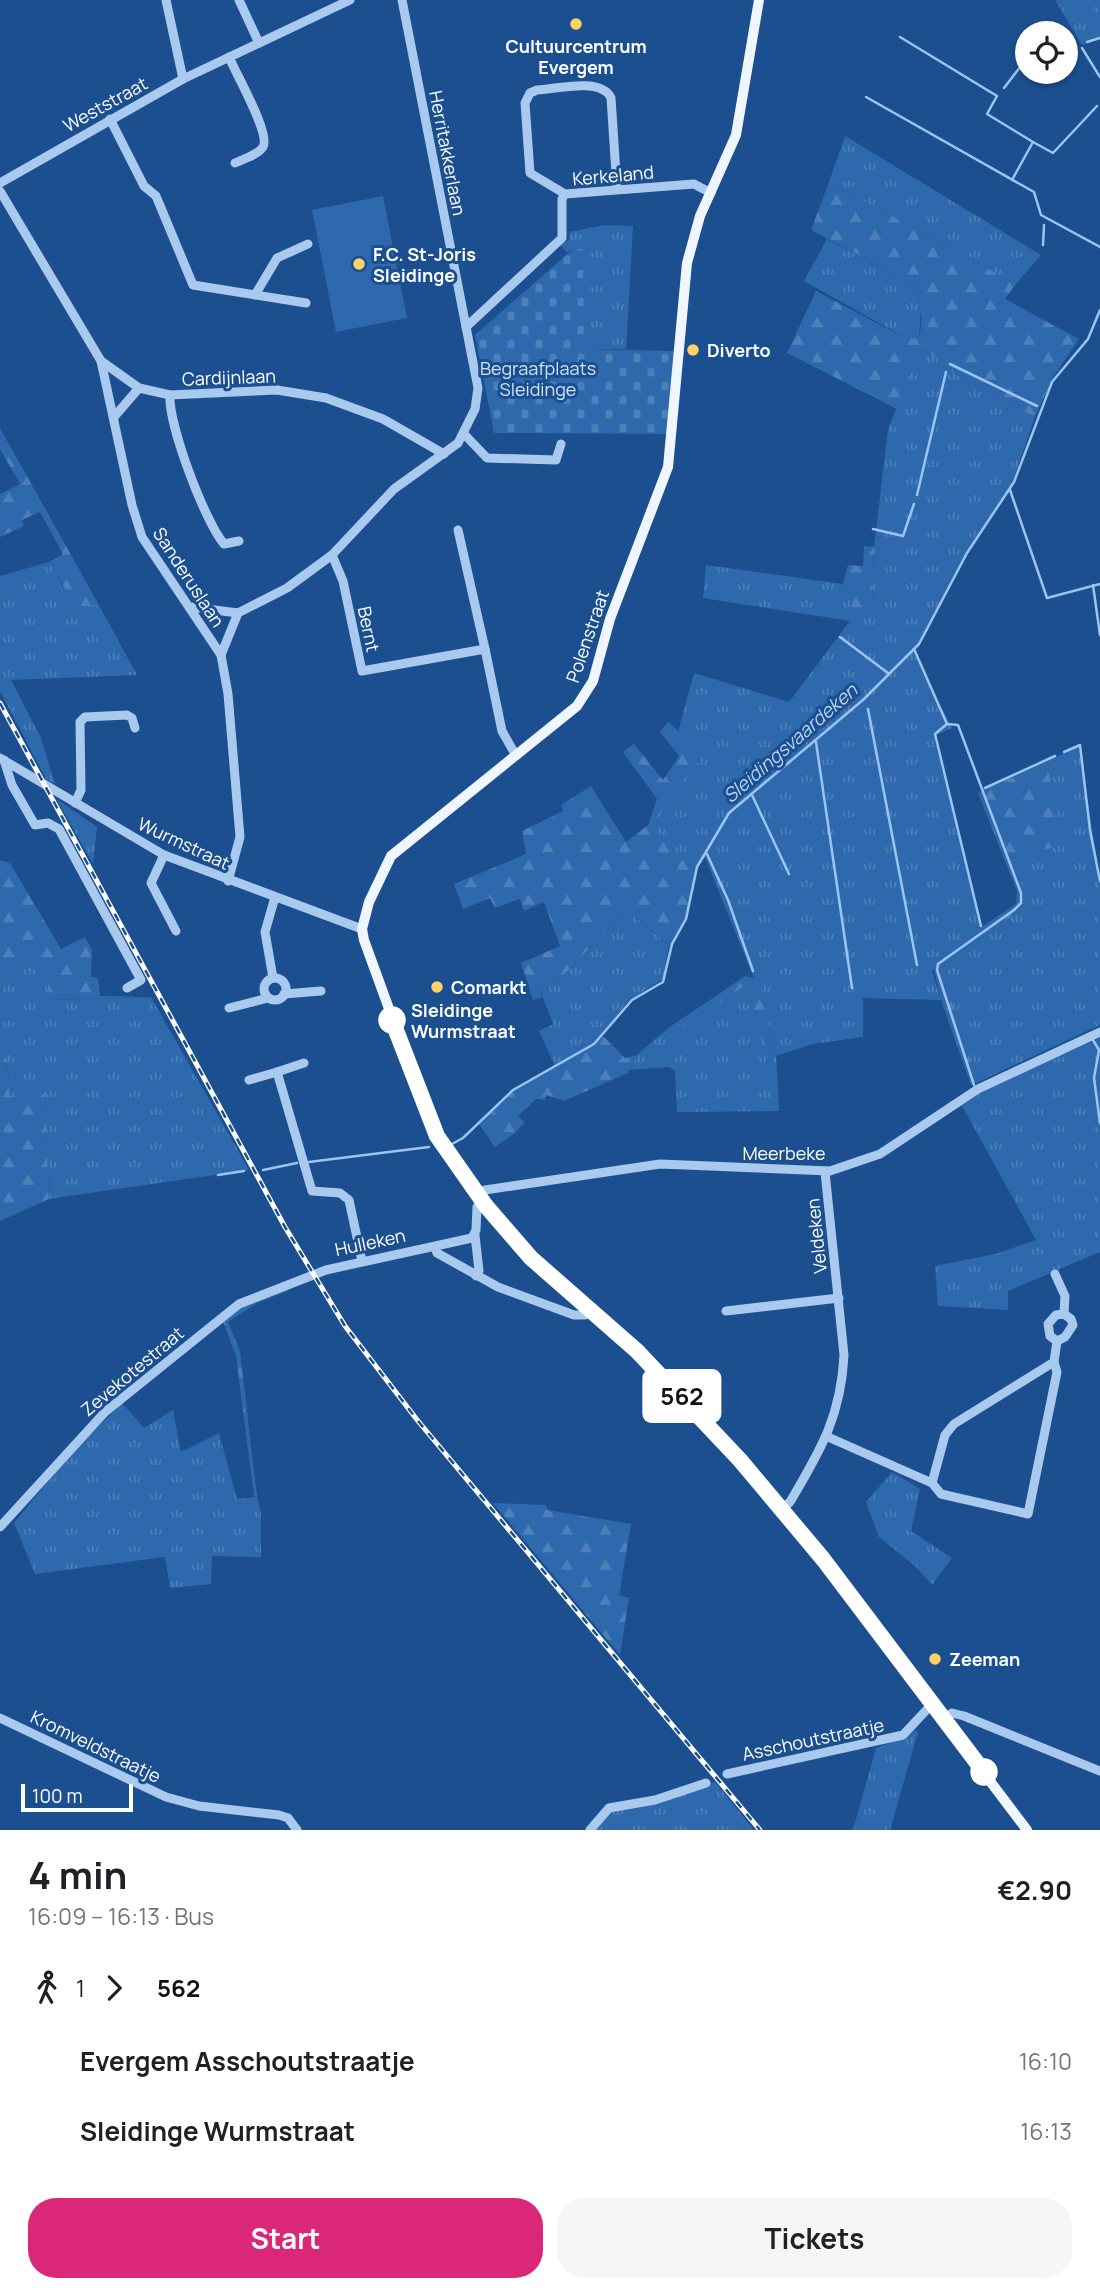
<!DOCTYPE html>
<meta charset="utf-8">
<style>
:root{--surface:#fff;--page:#f6f6f6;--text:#202124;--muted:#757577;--accent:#db2777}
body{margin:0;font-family:Manrope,sans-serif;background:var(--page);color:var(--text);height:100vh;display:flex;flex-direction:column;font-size:26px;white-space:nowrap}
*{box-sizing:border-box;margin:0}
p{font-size:23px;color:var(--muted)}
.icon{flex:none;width:38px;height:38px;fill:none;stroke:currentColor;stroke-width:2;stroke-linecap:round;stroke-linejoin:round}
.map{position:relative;height:1830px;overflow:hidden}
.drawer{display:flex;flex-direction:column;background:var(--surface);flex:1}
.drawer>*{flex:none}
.badge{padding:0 14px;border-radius:5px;font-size:24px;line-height:46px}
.tools{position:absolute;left:1015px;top:21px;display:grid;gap:14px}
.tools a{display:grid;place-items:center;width:63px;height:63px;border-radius:50%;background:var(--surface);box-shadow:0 2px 5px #0004;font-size:35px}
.scale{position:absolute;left:21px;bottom:18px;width:112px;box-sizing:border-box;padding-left:7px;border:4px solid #fff;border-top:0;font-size:19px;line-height:24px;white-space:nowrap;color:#fff;-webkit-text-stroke:5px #1b4f8f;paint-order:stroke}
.map>.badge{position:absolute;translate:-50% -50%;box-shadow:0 0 0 4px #fff}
.legs{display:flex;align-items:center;gap:10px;height:77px;padding:0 28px;font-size:23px}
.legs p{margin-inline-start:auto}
.head{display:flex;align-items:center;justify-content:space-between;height:119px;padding:0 28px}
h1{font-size:38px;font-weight:700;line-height:52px}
.button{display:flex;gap:14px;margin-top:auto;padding:14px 28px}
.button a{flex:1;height:80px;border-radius:28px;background:var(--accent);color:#fff;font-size:28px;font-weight:700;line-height:80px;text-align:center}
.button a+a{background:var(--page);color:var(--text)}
ul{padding:0 28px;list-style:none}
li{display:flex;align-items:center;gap:24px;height:70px;font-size:26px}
li i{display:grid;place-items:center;width:10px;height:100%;margin:0 9px;background:currentColor}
li i::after{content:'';width:18px;height:18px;margin:-9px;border:5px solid;border-radius:50%;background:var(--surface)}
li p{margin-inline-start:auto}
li:first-child i{background:linear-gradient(#0000 50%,currentColor 0)}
li:last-child i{background:linear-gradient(currentColor 50%,#0000 0)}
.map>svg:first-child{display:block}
.grass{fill:url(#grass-tufts)}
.forest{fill:url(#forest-firs)}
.cemetery{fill:url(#cemetery-stones)}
.garden{fill:#2e69ad}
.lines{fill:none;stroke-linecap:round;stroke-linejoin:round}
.stream{stroke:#9cc4f0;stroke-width:2.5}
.minor{stroke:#a9c9ee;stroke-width:9}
.major{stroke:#f0f6ff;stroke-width:10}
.rail-casing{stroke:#fff;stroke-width:5}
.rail{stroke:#1b4f8f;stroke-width:2.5;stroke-dasharray:8;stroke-linecap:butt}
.line-1-casing{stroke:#fff;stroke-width:16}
.line-1{stroke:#fff;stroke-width:10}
.poi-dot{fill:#ffd166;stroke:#1b4f8f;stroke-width:2.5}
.stop-1-dot{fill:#fff;stroke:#fff;stroke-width:3.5}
.labels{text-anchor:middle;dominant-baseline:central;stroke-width:6;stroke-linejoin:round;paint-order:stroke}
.poi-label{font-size:18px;font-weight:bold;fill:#fff;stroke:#1b4f8f;text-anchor:start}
.street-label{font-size:18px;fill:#fff;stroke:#1b4f8f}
.park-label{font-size:18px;fill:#cfe3fa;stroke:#1b4f8f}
.stop-label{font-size:18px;font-weight:bold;fill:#fff;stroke:#1b4f8f;text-anchor:start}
.water-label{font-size:19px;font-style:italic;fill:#b5d3f5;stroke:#1b4f8f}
</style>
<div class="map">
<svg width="1100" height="1830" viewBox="0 0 1100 1830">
<defs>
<pattern id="grass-tufts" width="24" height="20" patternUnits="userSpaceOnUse" patternTransform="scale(1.75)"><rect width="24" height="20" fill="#2e69ad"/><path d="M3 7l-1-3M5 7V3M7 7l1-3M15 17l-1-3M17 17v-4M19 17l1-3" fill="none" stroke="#4d80b9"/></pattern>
<pattern id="forest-firs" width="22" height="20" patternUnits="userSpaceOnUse" patternTransform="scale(1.75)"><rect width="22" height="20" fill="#2e69ad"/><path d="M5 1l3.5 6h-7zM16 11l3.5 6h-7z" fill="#4d80b9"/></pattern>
<pattern id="cemetery-stones" width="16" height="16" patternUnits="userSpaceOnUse" patternTransform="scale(1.75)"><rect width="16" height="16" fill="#2e69ad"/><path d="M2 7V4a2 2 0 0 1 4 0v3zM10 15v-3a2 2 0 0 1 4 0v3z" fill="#4d80b9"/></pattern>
</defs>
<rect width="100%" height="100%" fill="#1b4f8f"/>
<!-- grass -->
<g class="grass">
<polygon points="1055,0 1100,0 1100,39 1082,45"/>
<polygon points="845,136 1041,255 1016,284 829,182"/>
<polygon points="604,225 633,226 626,349 583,349 583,249 573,249 567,252 560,245 569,240 570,232"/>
<polygon points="827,239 916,285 921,307 919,337 909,340 804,281"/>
<path d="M920,350L945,361L943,367L1035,417L1011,486L973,542L924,637L913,651L952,728L934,736L981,929L943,953L932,971L941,1000L863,998V1037L813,1044L776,1056L758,979L754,978L704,855L695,871L655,830C664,798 683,778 705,754L678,732L694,673L789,702L850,621L703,598L706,565L843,584L852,596L872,605L874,547L888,429Z"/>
<path d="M49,562C65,588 66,606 99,605L137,675L11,680L41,738L55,784L46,779L0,691V576Z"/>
<polygon points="1079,746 1100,879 1100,1025 978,1082 940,970 943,965 1021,909 1024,893 1012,858 1058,846 1048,761"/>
<polygon points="58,800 97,827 93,864 57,800"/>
<polygon points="626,910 669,945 663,979 629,1000 594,1044 555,1066 539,1031 553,1024 539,987 562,977"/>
<polygon points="0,957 46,957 50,1000 151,997 249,1170 49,1199 45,1095 10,1096 6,1051 0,1051"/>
<polygon points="743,985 749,988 769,1070 777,1070 779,1111 677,1112 675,1071 669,1067 630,1070 637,1055 667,1029 672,1034"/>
<polygon points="1100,1038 1100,1252 1008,1291 1008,1310 938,1306 935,1266 995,1254 1036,1240 962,1106 988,1088"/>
<polygon points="122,1403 144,1428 173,1410 181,1452 219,1433 237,1499 257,1497 261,1514 261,1557 212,1556 211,1584 170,1588 165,1557 35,1574 14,1523 69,1456"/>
<polygon points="892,1472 920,1489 911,1531 952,1558 932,1585 916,1567 879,1537 866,1502"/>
<polygon points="915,1730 918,1732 890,1830 853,1830 876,1748 909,1736"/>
<polygon points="715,1782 754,1830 594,1830 604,1814"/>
</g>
<!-- forest -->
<g class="forest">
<path d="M829,182L1016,284L1005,299L1079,339L1052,379L1035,417L943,367L944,361L921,350L897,409L787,353L816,291L909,340L919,337C924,319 920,302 916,285L811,230Z"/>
<polygon points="0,428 99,605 81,606 69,596 49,562 63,554 40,512 22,520 24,526 0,537 0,494 20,484 0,449"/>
<polygon points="864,546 874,547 872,606 867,618 852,615 852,596 843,584 848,565 863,566"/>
<path d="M668,722L705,754C684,778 664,798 655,829L695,871L685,922L672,947L626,910L562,977L539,987L542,997L533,1000L521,963L560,946L544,902L524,911L520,899L495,908L490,898L463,909L454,884L526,854L522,831L563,811L561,805L591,786L626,842L648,825L657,799L623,752L634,744L663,780L679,756L660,732Z"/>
<polygon points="1048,761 1059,846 1012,858 1024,893 1021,909 943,965 941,970 978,1082 971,1085 941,1000 933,965 943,953 1016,904 1017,891 978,793"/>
<polygon points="0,860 10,863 61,949 85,937 92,949 91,977 98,978 100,996 151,997 49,1000 46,957 0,957"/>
<polygon points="745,976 758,979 776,1056 777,1070 769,1070 749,989 744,986 672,1034 667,1029"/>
<polygon points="603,1036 625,1058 637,1055 628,1073 564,1101 546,1095 545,1100 536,1099 518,1116 525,1122 514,1134 495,1147 479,1124 513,1090"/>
<polygon points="0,1051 6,1051 10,1096 45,1094 49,1199 0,1221"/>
<polygon points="284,1288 288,1291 257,1303 228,1322 240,1351 257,1497 254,1496 236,1356 222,1319 231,1312"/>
<polygon points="493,1503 546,1505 547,1510 631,1524 619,1595 629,1598 620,1655"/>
</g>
<!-- cemetery -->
<polygon class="cemetery" points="573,249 583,249 584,349 674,351 666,434 494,433 475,335"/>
<!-- garden -->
<polygon class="garden" points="383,196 407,318 336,332 312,210"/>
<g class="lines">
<!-- stream -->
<g class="stream">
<polyline points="1046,33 1054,23"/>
<polyline points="900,37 997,96 987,114 1033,142 1012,180"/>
<polyline points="1087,42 1100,38"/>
<polyline points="1082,48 1100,77"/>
<polyline points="1004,88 1027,58"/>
<polyline points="866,97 1034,192 1041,215 1100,247"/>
<polyline points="1033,142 1053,153 1097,106"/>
<polyline points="1043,245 1044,225"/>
<polyline points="950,364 1037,406"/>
<polyline points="1010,490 1047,598 1100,584"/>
<polyline points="917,495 946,372"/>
<polyline points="873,529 903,536 914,504"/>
<polyline points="1093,585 1100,635"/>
<polyline points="840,637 888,673"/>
<polyline points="914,649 947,724 958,725 1021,893 1021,903 1014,910 938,964 937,970 974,1085"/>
<polyline points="868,709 917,965"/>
<polyline points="947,724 935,734 981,926"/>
<polyline points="816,742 852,988"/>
<polyline points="1064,752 1080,745 1090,830 1100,881"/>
<polyline points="985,788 1055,756"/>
<polyline points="752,795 789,874"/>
<polyline points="707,854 728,900 753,971"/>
<polyline points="1093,1040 1099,1050 1094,1078 1100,1123"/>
<polyline points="452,1144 463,1138 513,1090 594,1044 632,1000 663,982 672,944 686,919 697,867 729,813 864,699 919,644 967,553 1014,482 1052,382 1088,339 1100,310"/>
<polyline points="309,1162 429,1147"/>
<polyline points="263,1170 297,1163"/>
<polyline points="218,1175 244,1171"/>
</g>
<!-- minor -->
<g class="minor">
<polyline points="166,0 183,79"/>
<polyline points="239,0 259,43"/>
<path d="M229,57C236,74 271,134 263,147C258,155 243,159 235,163"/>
<polyline points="110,119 144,186 156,196 193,285 306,303"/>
<polyline points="0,183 183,79 350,0"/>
<polyline points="0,191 101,361 132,505 142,537 221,655 228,694 240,837 228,881"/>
<path d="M565,194L530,173L525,103L530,93L537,90C557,89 601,77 611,98L617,189"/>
<polyline points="255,295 277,258 308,244"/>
<polyline points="466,327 562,238 562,199 565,194 694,184 711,193"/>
<polyline points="101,361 139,388 170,395 277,390 326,398 383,419 444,454"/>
<path d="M170,395C168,424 205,522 224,544L239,541"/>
<polyline points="114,417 139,388"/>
<polyline points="465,435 487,458 556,460 561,444"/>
<polyline points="458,530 485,649"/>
<polyline points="332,555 343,581 362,671 485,649 502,731 515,754"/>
<polyline points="191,607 238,613"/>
<polyline points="221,655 238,613 287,588 332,555 394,489 458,443 475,409 478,388 402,0"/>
<polyline points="0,758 164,855 362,929"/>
<polyline points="4,760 12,785 35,825 48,823 59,829 141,980 127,988"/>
<polyline points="75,803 81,790 80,722 85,717 127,715 132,718 135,728"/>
<polyline points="164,855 151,883 176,931"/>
<circle cx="275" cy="989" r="11"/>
<polyline points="273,978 265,932 275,897"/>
<polyline points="284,994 321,991"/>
<polyline points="229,1008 268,998"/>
<polyline points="304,1063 277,1072 312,1191 340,1193 349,1200 362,1261"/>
<polyline points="249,1080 277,1072"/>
<polyline points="478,1195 485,1190 660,1164 830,1171 880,1154 978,1089 1100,1032"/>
<polyline points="475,1235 479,1271 476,1276"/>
<polyline points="435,1247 437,1253 498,1287 574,1315 585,1315 590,1309"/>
<polyline points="726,1311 839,1298"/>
<polyline points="1057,1341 1050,1336 1048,1324 1056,1315 1064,1314"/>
<polyline points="828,1437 932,1483 941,1494 1028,1514 1057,1372 1054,1362 1057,1341 1065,1337 1073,1325 1071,1319 1064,1314 1065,1296 1055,1274"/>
<polyline points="932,1483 945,1435 954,1424 1054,1362"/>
<path d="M783,1508L790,1502C820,1451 841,1417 844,1355L825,1172"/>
<polyline points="0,1527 105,1412 239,1304 326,1270 472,1238 476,1230 477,1207 483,1202"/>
<polyline points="0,1718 166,1797 199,1806 279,1815 288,1818 297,1830"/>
<polyline points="945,1719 952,1713 964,1716 1100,1771"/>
<polyline points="727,1774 903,1735 933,1703"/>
<polyline points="590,1830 609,1808 655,1800 706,1783"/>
</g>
<!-- major -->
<polyline class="major" points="759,0 736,135 700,216 687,263 668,467 610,619 593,681 577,706 391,856 369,902 362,929 364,940 424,1105 447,1154 513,1238 543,1269 663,1376 783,1508 1027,1830"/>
<defs>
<polyline id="rail" points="0,703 285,1227 345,1326 418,1421 760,1830"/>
</defs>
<!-- rail casing -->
<use href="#rail" class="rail-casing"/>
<!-- rail -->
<use href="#rail" class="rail"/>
</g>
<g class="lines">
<defs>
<polyline id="line-1" points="392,1020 437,1136 486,1206 531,1258 637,1351 740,1460 823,1559 984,1772"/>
</defs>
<!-- line-1 casing -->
<use href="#line-1" class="line-1-casing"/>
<!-- line-1 -->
<use href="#line-1" class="line-1"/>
</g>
<!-- markers -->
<g class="poi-dot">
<circle cx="576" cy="24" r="7"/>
<circle cx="359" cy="264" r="7"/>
<circle cx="693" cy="350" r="7"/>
<circle cx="437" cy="987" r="7"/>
<circle cx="935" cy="1659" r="7"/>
</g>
<g class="stop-1-dot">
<circle cx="392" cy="1020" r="12"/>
<circle cx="984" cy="1772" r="12"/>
</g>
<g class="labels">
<!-- poi labels -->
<g class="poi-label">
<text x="576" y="46" text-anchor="middle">Cultuurcentrum<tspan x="576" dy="21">Evergem</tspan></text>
<text x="373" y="254">F.C. St-Joris<tspan x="373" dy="21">Sleidinge</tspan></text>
<text x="707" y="350">Diverto</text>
<text x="451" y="987">Comarkt</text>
<text x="949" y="1659">Zeeman</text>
</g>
<!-- street labels -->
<g class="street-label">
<text transform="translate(105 104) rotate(-29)">Weststraat</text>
<text transform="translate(448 153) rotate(79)">Herritakkerlaan</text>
<text transform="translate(613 175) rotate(-5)">Kerkeland</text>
<text transform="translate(229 377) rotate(-2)">Cardijnlaan</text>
<text transform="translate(189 577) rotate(57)">Sanderuslaan</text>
<text transform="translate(369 629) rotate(78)">Bernt</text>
<text transform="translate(587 636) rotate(-71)">Polenstraat</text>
<text transform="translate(184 843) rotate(25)">Wurmstraat</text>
<text x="784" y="1153">Meerbeke</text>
<text transform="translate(816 1236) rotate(-96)">Veldeken</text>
<text transform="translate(370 1242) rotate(-12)">Hulleken</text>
<text transform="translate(132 1371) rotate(-40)">Zevekotestraat</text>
<text transform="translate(813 1739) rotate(-12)">Asschoutstraatje</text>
<text transform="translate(96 1746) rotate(26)">Kromveldstraatje</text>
</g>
<!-- park labels -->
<g class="park-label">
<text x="538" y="368">Begraafplaats<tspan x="538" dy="21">Sleidinge</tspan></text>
</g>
<!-- stop labels -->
<g class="stop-label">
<text x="411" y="1010">Sleidinge<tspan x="411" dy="21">Wurmstraat</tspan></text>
</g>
<!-- water labels -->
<g class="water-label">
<text transform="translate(790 743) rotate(-41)">Sleidingsvaardeken</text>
</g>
</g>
</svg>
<div class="tools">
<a><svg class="icon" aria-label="locate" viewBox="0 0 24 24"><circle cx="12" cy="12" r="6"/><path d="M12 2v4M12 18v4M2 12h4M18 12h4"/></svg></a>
</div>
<div class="scale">100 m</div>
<b class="badge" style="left:682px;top:1396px;background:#fff;color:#111">562</b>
</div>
<section class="drawer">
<div class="head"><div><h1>4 min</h1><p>16:09 – 16:13 · Bus</p></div><b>€2.90</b></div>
<div class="legs"><svg class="icon" aria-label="walk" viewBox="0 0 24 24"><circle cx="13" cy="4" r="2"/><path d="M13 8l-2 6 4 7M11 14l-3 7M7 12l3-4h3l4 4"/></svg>1<svg class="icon" aria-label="forward" viewBox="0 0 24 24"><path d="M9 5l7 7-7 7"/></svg><b class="badge" style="background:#fff;color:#111">562</b></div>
<ul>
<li><i style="color:#fff"></i><b>Evergem Asschoutstraatje</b><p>16:10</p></li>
<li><i style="color:#fff"></i><b>Sleidinge Wurmstraat</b><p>16:13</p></li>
</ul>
<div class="button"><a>Start</a><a>Tickets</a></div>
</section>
